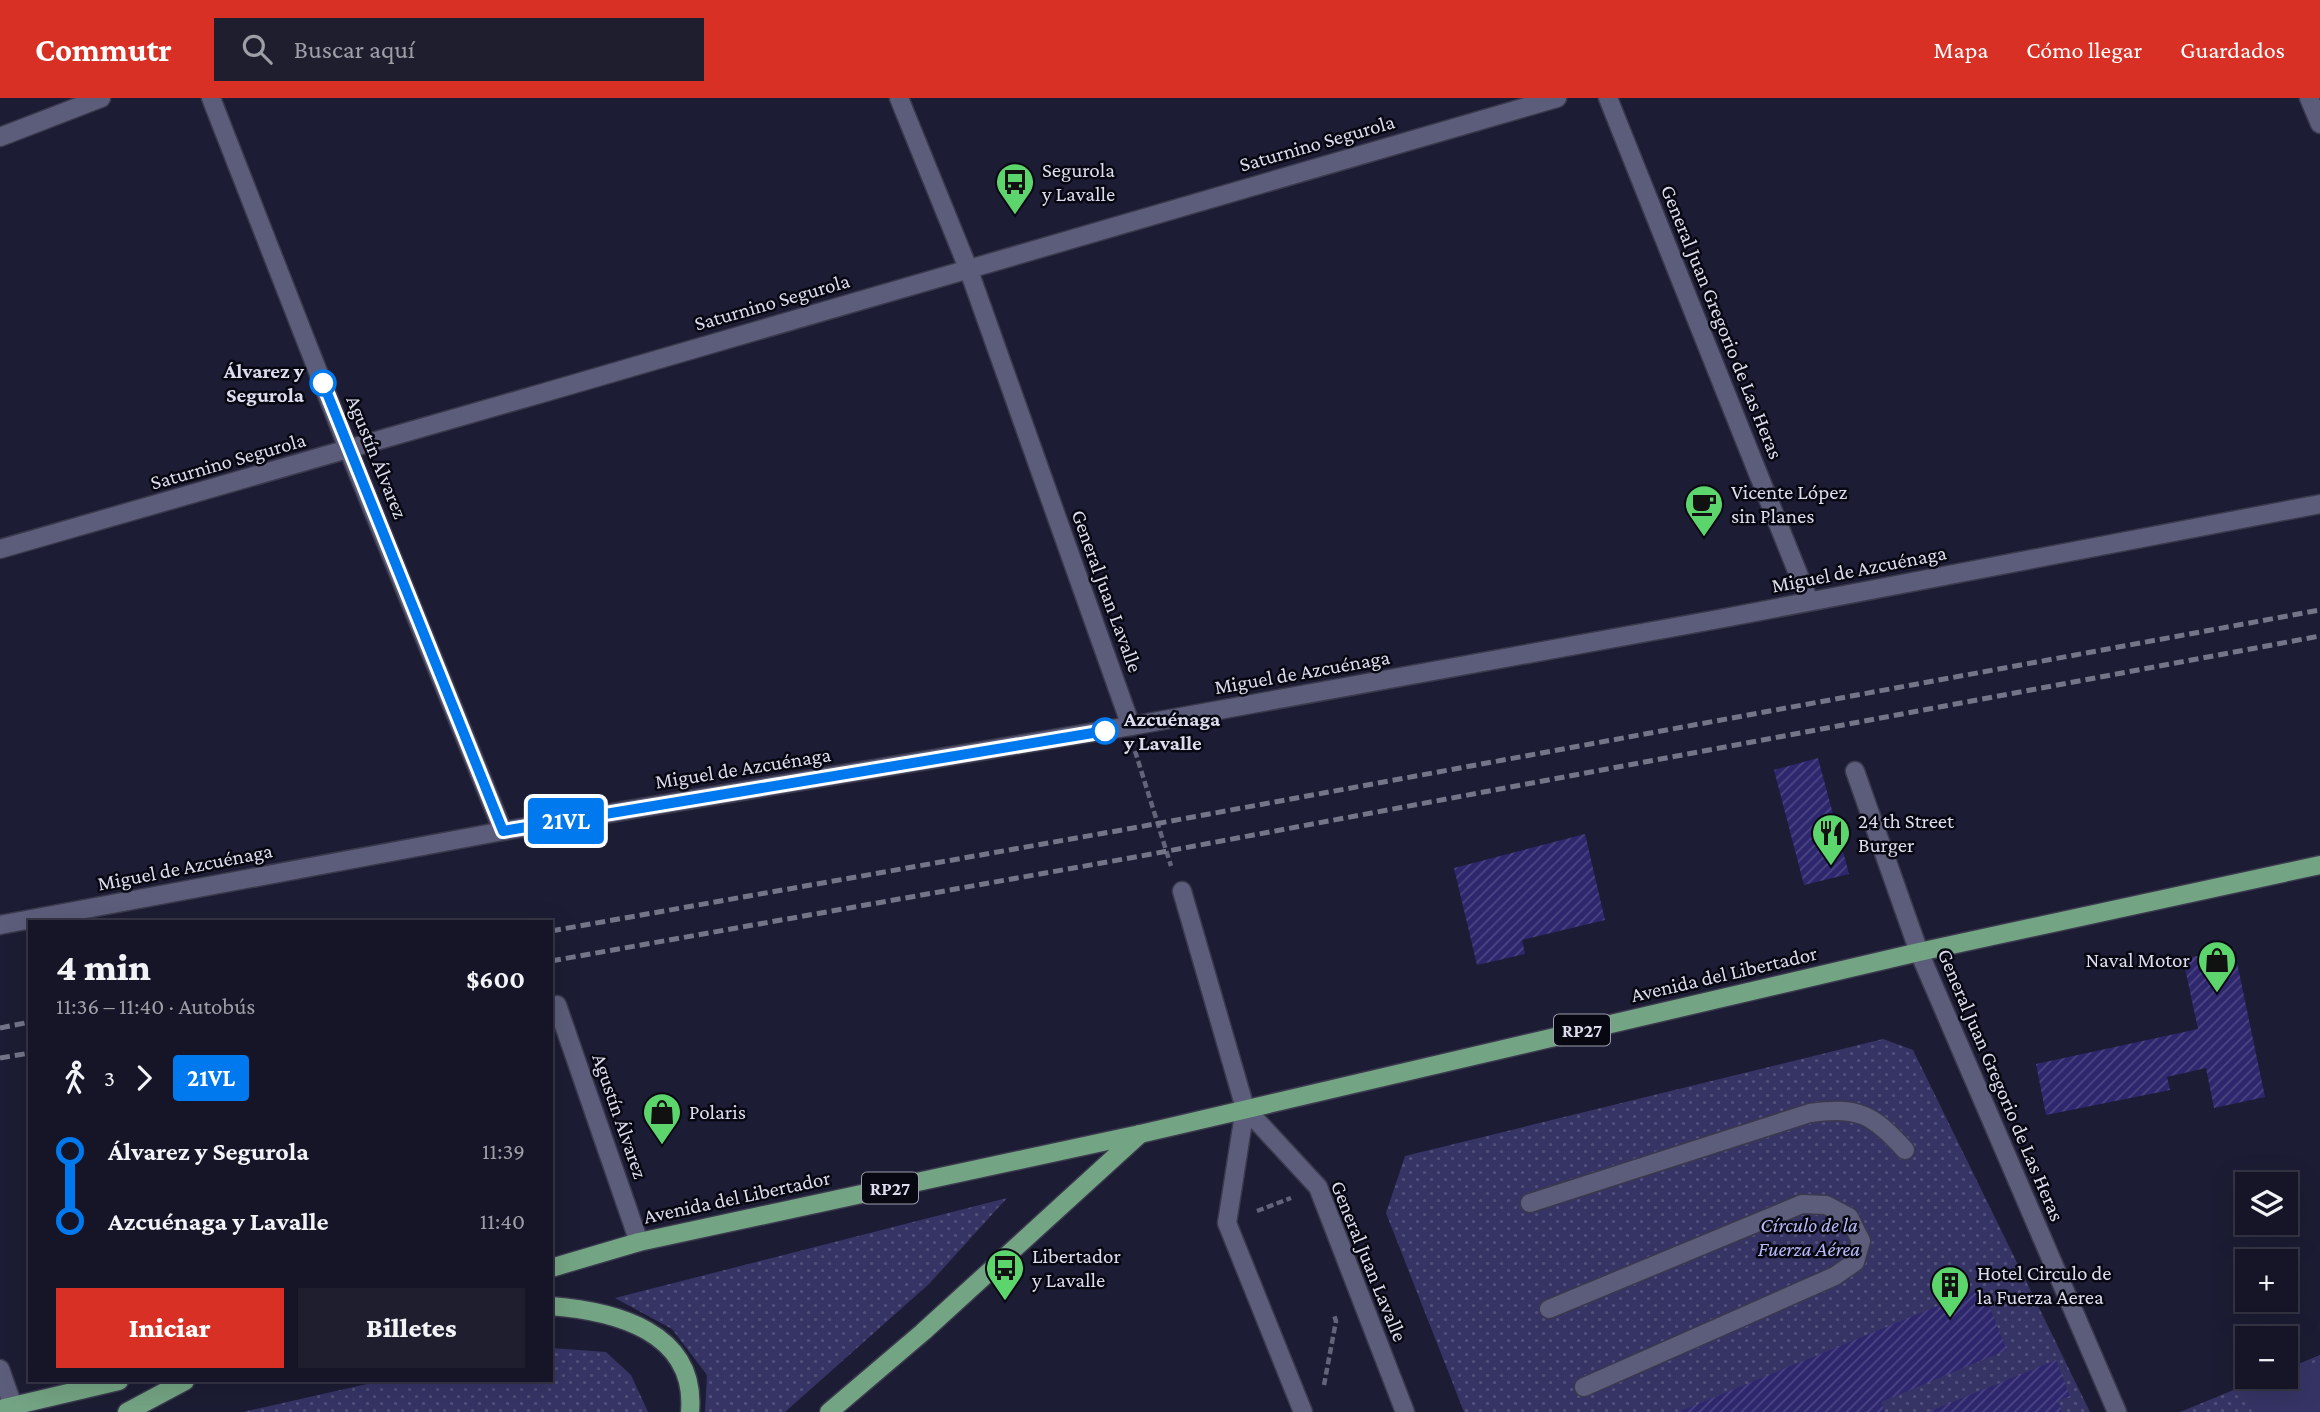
<!DOCTYPE html>
<html lang="es">
<meta charset="utf-8">
<style>
:root{--surface:#151527;--page:#1e1e2f;--text:#f1f3f6;--muted:#9d9fa7;--line:#343444;--accent:#d93025}
body{margin:0;font-family:"Crimson Pro",serif;background:var(--page);color:var(--text);height:100vh;display:flex;flex-direction:column;font-size:26px;white-space:nowrap}
*{box-sizing:border-box;margin:0}
p{font-size:23px;color:var(--muted)}
.icon{flex:none;width:38px;height:38px;fill:none;stroke:currentColor;stroke-width:2;stroke-linecap:round;stroke-linejoin:round}
.map{position:relative;flex:1;overflow:hidden}
.sheet{position:absolute;left:28px;top:822px;width:525px;height:462px;display:flex;flex-direction:column;background:var(--surface);border-radius:0px;box-shadow:0 7px 28px #0002,0 0 0 2px var(--line)}
.sheet>*{flex:none}
.badge{padding:0 14px;border-radius:5px;font-size:24px;line-height:46px}
.controls{position:absolute;left:2235px;top:1074px;display:grid;gap:14px}
.controls a{display:grid;place-items:center;width:63px;height:63px;border-radius:0px;background:var(--surface);box-shadow:0 7px 28px #0002,0 0 0 2px var(--line);font-size:35px}
.map>.badge{position:absolute;translate:-50% -50%;box-shadow:0 0 0 4px #fff}
.legs{display:flex;align-items:center;gap:10px;height:77px;padding:0 28px;font-size:23px}
.legs p{margin-inline-start:auto}
.overview{display:flex;align-items:center;justify-content:space-between;height:119px;padding:0 28px}
h1{font-size:38px;font-weight:800;line-height:52px}
.action{display:flex;gap:14px;margin-top:auto;padding:14px 28px}
.action a{flex:1;height:80px;border-radius:0px;background:var(--accent);color:#fff;font-size:28px;font-weight:800;line-height:80px;text-align:center}
.action a+a{background:var(--page);color:var(--text)}
ul{padding:0 28px;list-style:none}
li{display:flex;align-items:center;gap:24px;height:70px;font-size:26px}
li i{display:grid;place-items:center;width:10px;height:100%;margin:0 9px;background:currentColor}
li i::after{content:'';width:18px;height:18px;margin:-9px;border:5px solid;border-radius:50%;background:var(--surface)}
li p{margin-inline-start:auto}
li:first-child i{background:linear-gradient(#0000 50%,currentColor 0)}
li:last-child i{background:linear-gradient(currentColor 50%,#0000 0)}
header{display:flex;align-items:center;gap:42px;box-sizing:border-box;height:98px;padding:0 35px;background:var(--accent);color:#fff}
header strong{font-size:33px}
nav{display:flex;gap:38px;margin-inline-start:auto;font-size:24px}
.search{width:490px;height:63px;background:var(--page);display:flex;align-items:center;gap:18px;box-sizing:border-box;padding:0 24px;border-radius:0px;color:var(--muted);font-size:26px}
.map>svg:first-child{display:block}
.grass{fill:url(#grass-dots)}
.garden{fill:#363465}
.building{fill:url(#building-hatch)}
.lines{fill:none;stroke-linecap:round;stroke-linejoin:round}
.lane-casing{stroke:#3a394d;stroke-width:21}
.street-casing{stroke:#3a394d;stroke-width:21}
.primary-casing{stroke:#3a394d;stroke-width:21}
.path{stroke:#636479;stroke-width:4.5;stroke-dasharray:7 3.5;stroke-linecap:butt}
.lane{stroke:#5c5d7a;stroke-width:18}
.street{stroke:#5c5d7a;stroke-width:18}
.primary{stroke:#73a483;stroke-width:18}
.rail{stroke:#75758a;stroke-width:5;stroke-dasharray:10 5;stroke-linecap:butt}
.line-1-casing{stroke:#fff;stroke-width:16}
.line-1{stroke:#0079ef;stroke-width:10}
.stop-1-dot{fill:#fff;stroke:#0079ef;stroke-width:3.5}
.labels{text-anchor:middle;dominant-baseline:central;stroke-width:5;stroke-linejoin:round;paint-order:stroke}
.shield{fill:#080812;stroke:#9c9cab;stroke-width:2}
.shield-label{font-size:19px;font-weight:bold;fill:#dbdced}
.street-label{font-size:21px;fill:#dbdced;stroke:#080812}
.poi-label{font-size:21px;fill:#dbdced;stroke:#080812;text-anchor:start}
.stop-label{font-size:21px;font-weight:bold;fill:#dbdced;stroke:#080812;text-anchor:end}
.park-label{font-size:21px;font-style:italic;fill:#b7b9f8;stroke:#080812}
</style>
<header>
<strong>Commutr</strong>
<div class="search"><svg class="icon" aria-label="search" viewBox="0 0 24 24"><circle cx="10" cy="10" r="6"/><path d="M15 15l6 6"/></svg>Buscar aquí</div>
<nav><a>Mapa</a><a>Cómo llegar</a><a>Guardados</a></nav>
</header>
<div class="map">
<svg width="2320" height="1314" viewBox="0 0 2320 1314">
<defs>
<pattern id="grass-dots" width="8" height="8" patternUnits="userSpaceOnUse" patternTransform="scale(1.75)"><rect width="8" height="8" fill="#363465"/><path d="M2 2h.1M6 6h.1" fill="none" stroke="#52517b" stroke-width="1.8" stroke-linecap="round"/></pattern>
<pattern id="building-hatch" width="6" height="6" patternUnits="userSpaceOnUse" patternTransform="scale(1.75)"><rect width="6" height="6" fill="#2f276e"/><path d="M-1 1l2-2M0 6l6-6M5 7l2-2" fill="none" stroke="#4d4683"/></pattern>
</defs>
<rect width="100%" height="100%" fill="#1c1c34"/>
<!-- grass -->
<g class="grass">
<polygon points="1883,941 1913,952 2090,1314 1464,1314 1386,1115 1405,1058"/>
<polygon points="1007,1100 929,1186 785,1314 705,1314 707,1277 672,1231 615,1200"/>
<polygon points="551,1250 606,1254 631,1277 648,1314 243,1314 380,1283 551,1283"/>
<polygon points="2320,1257 2320,1314 2180,1314 2265,1279 2286,1279 2286,1271"/>
</g>
<!-- garden -->
<polygon class="garden" points="2320,1263 2320,1314 2252,1314 2243,1285 2262,1279 2286,1279 2286,1273"/>
<!-- building -->
<g class="building">
<polygon points="1818,660 1849,776 1804,787 1774,672"/>
<polygon points="1585,736 1605,822 1522,842 1525,856 1477,867 1454,770"/>
<polygon points="2234,850 2265,999 2214,1010 2206,970 2167,979 2170,992 2046,1017 2036,966 2198,931 2183,861"/>
<polygon points="1982,1190 2007,1252 1881,1304 1885,1314 1678,1314"/>
<polygon points="2056,1262 2070,1298 2058,1303 2062,1314 1928,1314"/>
</g>
<g class="lines">
<defs>
<g id="lane">
<path d="M1530,1105L1810,1015C1857,1008 1873,1016 1905,1052"/>
<polyline points="1549,1211 1802,1106 1826,1107 1849,1119 1861,1143 1855,1164 1835,1178 1584,1289"/>
</g>
<g id="street">
<polyline points="211,0 349,353 503,733"/>
<polyline points="899,0 968,170 1131,628"/>
<polyline points="1608,0 1809,503"/>
<polyline points="2309,0 2320,26"/>
<polyline points="0,39 101,0"/>
<path d="M0,451C520,304 1037,149 1557,0"/>
<polyline points="1855,673 1919,854 2117,1314"/>
<polyline points="1182,793 1245,1010 1227,1125 1303,1314"/>
<polyline points="0,827 503,733 1131,628 1719,521 2320,406"/>
<polyline points="557,907 639,1144"/>
<polyline points="1245,1010 1318,1089 1405,1314"/>
<polyline points="0,1271 13,1308"/>
</g>
<g id="primary">
<polyline points="551,1170 639,1144 1140,1036 1919,854 2320,767"/>
<path d="M551,1208C614,1213 697,1233 690,1314"/>
<polyline points="0,1311 119,1283"/>
<polyline points="127,1314 185,1283"/>
<polyline points="829,1314 923,1234 1140,1036"/>
</g>
</defs>
<!-- lane casing -->
<use href="#lane" class="lane-casing"/>
<!-- street casing -->
<use href="#street" class="street-casing"/>
<!-- primary casing -->
<use href="#primary" class="primary-casing"/>
<!-- path -->
<g class="path">
<polyline points="1135,653 1171,768"/>
<polyline points="1257,1113 1291,1100"/>
<polyline points="1324,1287 1336,1223 1334,1217"/>
</g>
<!-- lane -->
<use href="#lane" class="lane"/>
<!-- street -->
<use href="#street" class="street"/>
<!-- primary -->
<use href="#primary" class="primary"/>
<!-- rail -->
<g class="rail">
<polyline points="551,833 1133,730 2320,512"/>
<polyline points="551,863 1141,758 2320,538"/>
<polyline points="0,930 30,924"/>
<polyline points="0,960 30,955"/>
</g>
</g>
<g class="lines">
<defs>
<polyline id="line-1" points="323,285 503,733 1105,633"/>
</defs>
<!-- line-1 casing -->
<use href="#line-1" class="line-1-casing"/>
<!-- line-1 -->
<use href="#line-1" class="line-1"/>
</g>
<!-- icons -->
<defs>
<symbol id="bus-pin" viewBox="-11 -11 22 30"><path d="M0 17L-7.5 6A9.5 9.5 0 1 1 7.5 6Z" fill="#5cd56d" stroke="#080812"/><path d="M-5-6H5V4H4V6H2V4H-2V6H-4V4H-5ZM-3.5-4V0h7V-4ZM-3.5 1.2v1.5H-2V1.2ZM2 1.2v1.5H3.5V1.2Z" fill="#111"/></symbol>
<symbol id="cafe-pin" viewBox="-11 -11 22 30"><path d="M0 17L-7.5 6A9.5 9.5 0 1 1 7.5 6Z" fill="#5cd56d" stroke="#080812"/><path d="M-5.5-4.5H6V0H3Q3 3.5 0 3.5H-2.5Q-5.5 3.5-5.5 0ZM3-3.2v2h1.7v-2ZM-6 4.5H4V6H-6Z" fill="#111"/></symbol>
<symbol id="restaurant-pin" viewBox="-11 -11 22 30"><path d="M0 17L-7.5 6A9.5 9.5 0 1 1 7.5 6Z" fill="#5cd56d" stroke="#080812"/><path d="M-5-6h1v4h1v-4h1v4h1v-4h1v5L-1.5 .5V6h-2V.5L-5-1ZM5-6V6H3V1.5H1.5Q1.5-4 5-6Z" fill="#111"/></symbol>
<symbol id="shop-pin" viewBox="-11 -11 22 30"><path d="M0 17L-7.5 6A9.5 9.5 0 1 1 7.5 6Z" fill="#5cd56d" stroke="#080812"/><path d="M-5-2.5h2.3a2.7 3.5 0 0 1 5.4 0H5L5.5 6h-11ZM-1.5-2.5h3a1.5 2.3 0 0 0-3 0Z" fill="#111"/></symbol>
<symbol id="building-pin" viewBox="-11 -11 22 30"><path d="M0 17L-7.5 6A9.5 9.5 0 1 1 7.5 6Z" fill="#5cd56d" stroke="#080812"/><path d="M-4-6H4V6H1V3H-1V6H-4ZM-2.5-4.3h1.7v1.8h-1.7ZM.8-4.3h1.7v1.8H.8ZM-2.5-1h1.7V.8h-1.7ZM.8-1h1.7V.8H.8Z" fill="#111"/></symbol>
</defs>
<g fill-rule="evenodd">
<use href="#bus-pin" x="993" y="62" width="44" height="60"/>
<use href="#cafe-pin" x="1682" y="384" width="44" height="60"/>
<use href="#restaurant-pin" x="1809" y="713" width="44" height="60"/>
<use href="#shop-pin" x="2195" y="840" width="44" height="60"/>
<use href="#shop-pin" x="640" y="992" width="44" height="60"/>
<use href="#bus-pin" x="983" y="1148" width="44" height="60"/>
<use href="#building-pin" x="1928" y="1165" width="44" height="60"/>
</g>
<!-- markers -->
<g class="stop-1-dot">
<circle cx="323" cy="285" r="12"/>
<circle cx="1105" cy="633" r="12"/>
</g>
<g class="labels">
<!-- shield labels -->
<g class="shield">
<rect x="1554" y="916.5" width="56" height="31" rx="5"/>
<rect x="862" y="1074.5" width="56" height="31" rx="5"/>
</g>
<g class="shield-label">
<text x="1582" y="932">RP27</text>
<text x="890" y="1090">RP27</text>
</g>
<!-- street labels -->
<g class="street-label">
<text transform="translate(1317 45) rotate(-16)">Saturnino Segurola</text>
<text transform="translate(772 204) rotate(-16)">Saturnino Segurola</text>
<text transform="translate(1722 224) rotate(68)">General Juan Gregorio de Las Heras</text>
<text transform="translate(377 359) rotate(68)">Agustín Álvarez</text>
<text transform="translate(228 363) rotate(-16)">Saturnino Segurola</text>
<text transform="translate(1859 471) rotate(-11)">Miguel de Azcuénaga</text>
<text transform="translate(1107 493) rotate(70)">General Juan Lavalle</text>
<text transform="translate(1302 574) rotate(-10)">Miguel de Azcuénaga</text>
<text transform="translate(743 670) rotate(-9)">Miguel de Azcuénaga</text>
<text transform="translate(185 769) rotate(-11)">Miguel de Azcuénaga</text>
<text transform="translate(1724 876) rotate(-13)">Avenida del Libertador</text>
<text transform="translate(2001 987) rotate(67)">General Juan Gregorio de Las Heras</text>
<text transform="translate(620 1018) rotate(71)">Agustín Álvarez</text>
<text transform="translate(737 1099) rotate(-12)">Avenida del Libertador</text>
<text transform="translate(1369 1163) rotate(68)">General Juan Lavalle</text>
</g>
<!-- poi labels -->
<g class="poi-label">
<text x="1042" y="72">Segurola<tspan x="1042" dy="24">y Lavalle</tspan></text>
<text x="1731" y="394">Vicente López<tspan x="1731" dy="24">sin Planes</tspan></text>
<text x="1858" y="723">24 th Street<tspan x="1858" dy="24">Burger</tspan></text>
<text x="2190" y="862" text-anchor="end">Naval Motor</text>
<text x="689" y="1014">Polaris</text>
<text x="1032" y="1158">Libertador<tspan x="1032" dy="24">y Lavalle</tspan></text>
<text x="1977" y="1175">Hotel Circulo de<tspan x="1977" dy="24">la Fuerza Aerea</tspan></text>
</g>
<!-- stop labels -->
<g class="stop-label">
<text x="304" y="273">Álvarez y<tspan x="304" dy="24">Segurola</tspan></text>
<text x="1124" y="621" text-anchor="start">Azcuénaga<tspan x="1124" dy="24">y Lavalle</tspan></text>
</g>
<!-- park labels -->
<g class="park-label">
<text x="1809" y="1127">Círculo de la<tspan x="1809" dy="24">Fuerza Aérea</tspan></text>
</g>
</g>
</svg>
<div class="controls">
<a><svg class="icon" aria-label="layers" viewBox="0 0 24 24"><path d="M12 4l9 5-9 5-9-5zM3 14l9 5 9-5"/></svg></a>
<a>+</a>
<a>−</a>
</div>
<b class="badge" style="left:566px;top:723px;background:#0079ef;color:#fff">21VL</b>
<section class="sheet">
<div class="overview"><div><h1>4 min</h1><p>11:36 – 11:40 · Autobús</p></div><b>$600</b></div>
<div class="legs"><svg class="icon" aria-label="walk" viewBox="0 0 24 24"><circle cx="13" cy="4" r="2"/><path d="M13 8l-2 6 4 7M11 14l-3 7M7 12l3-4h3l4 4"/></svg>3<svg class="icon" aria-label="forward" viewBox="0 0 24 24"><path d="M9 5l7 7-7 7"/></svg><b class="badge" style="background:#0079ef;color:#fff">21VL</b></div>
<ul>
<li><i style="color:#0079ef"></i><b>Álvarez y Segurola</b><p>11:39</p></li>
<li><i style="color:#0079ef"></i><b>Azcuénaga y Lavalle</b><p>11:40</p></li>
</ul>
<div class="action"><a>Iniciar</a><a>Billetes</a></div>
</section>
</div>
